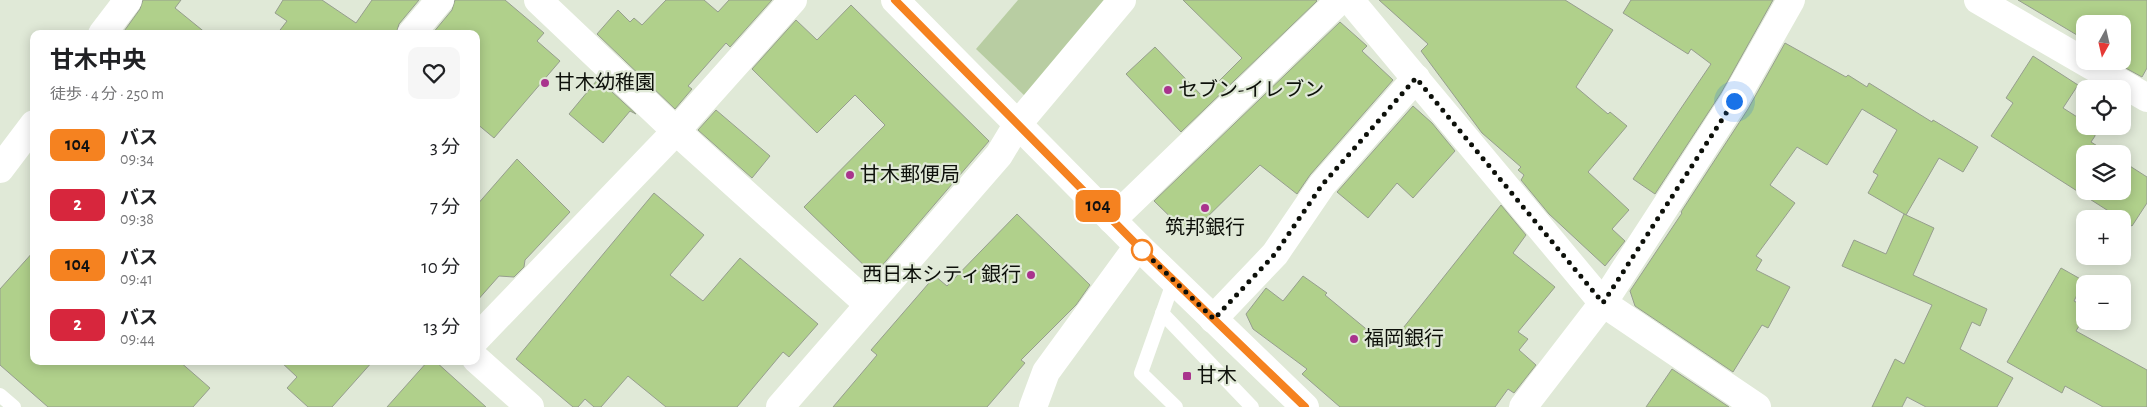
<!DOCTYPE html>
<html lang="ja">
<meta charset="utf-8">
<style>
:root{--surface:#fff;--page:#f6f6f6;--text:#202124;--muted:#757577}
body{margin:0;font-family:"Alegreya Sans","Noto Sans JP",sans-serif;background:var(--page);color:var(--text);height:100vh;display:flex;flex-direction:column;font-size:19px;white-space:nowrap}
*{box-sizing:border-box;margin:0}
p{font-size:16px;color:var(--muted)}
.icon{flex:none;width:28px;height:28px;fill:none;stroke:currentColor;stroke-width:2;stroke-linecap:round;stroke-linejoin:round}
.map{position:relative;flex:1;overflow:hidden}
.drawer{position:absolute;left:30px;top:30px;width:450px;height:335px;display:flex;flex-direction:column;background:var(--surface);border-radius:10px;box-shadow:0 2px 12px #0003}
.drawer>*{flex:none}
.badge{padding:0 10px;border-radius:8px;font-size:18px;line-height:32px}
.needle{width:32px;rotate:188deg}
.tools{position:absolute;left:2076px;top:15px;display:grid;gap:10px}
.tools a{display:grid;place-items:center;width:55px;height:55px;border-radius:10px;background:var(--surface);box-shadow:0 2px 12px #0003;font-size:25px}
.you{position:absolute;width:25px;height:25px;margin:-12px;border:4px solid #fff;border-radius:50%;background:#1a73e8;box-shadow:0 0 0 8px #1a73e833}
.map>.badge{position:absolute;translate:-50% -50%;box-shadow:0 0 0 2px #fff}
.round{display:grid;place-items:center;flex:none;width:52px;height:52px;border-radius:10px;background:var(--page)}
.overview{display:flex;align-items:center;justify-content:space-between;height:85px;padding:0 20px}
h1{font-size:24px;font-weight:700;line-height:38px}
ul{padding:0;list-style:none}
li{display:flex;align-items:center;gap:15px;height:60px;padding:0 20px}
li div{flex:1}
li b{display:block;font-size:19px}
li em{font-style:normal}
li .badge{min-width:55px;font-weight:700;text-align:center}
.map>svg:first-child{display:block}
.green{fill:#b8cda2}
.building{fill:#b0d08b;stroke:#969e8e}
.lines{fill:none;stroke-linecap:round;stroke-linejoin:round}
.lane{stroke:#fff;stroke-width:14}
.street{stroke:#fff;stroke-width:28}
.secondary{stroke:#fff;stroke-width:28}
.line-casing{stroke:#fff;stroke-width:11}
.line{stroke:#f58220;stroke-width:8}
.walk{stroke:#0d100a;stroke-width:5;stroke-dasharray:0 9}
.poi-dot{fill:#a9348d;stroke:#e0e9d7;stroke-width:2}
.stop-dot{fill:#fff;stroke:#f58220;stroke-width:2.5}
.labels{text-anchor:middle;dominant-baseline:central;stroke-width:4.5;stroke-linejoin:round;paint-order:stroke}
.poi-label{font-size:20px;fill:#0d100a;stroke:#e0e9d7;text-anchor:start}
</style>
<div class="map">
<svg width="2147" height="407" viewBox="0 0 2147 407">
<rect width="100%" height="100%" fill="#e0e9d7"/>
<!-- green -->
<polygon class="green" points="1018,0 1107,0 1026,97 976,49"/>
<!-- building -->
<g class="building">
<polygon points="143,0 181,0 175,8 207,34 122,34 140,9"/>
<polygon points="283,0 322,0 356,23 372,0 419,0 399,24 396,34 277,34 287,21 275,13"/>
<polygon points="455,0 505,0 544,33 537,41 560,61 494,138 476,123 476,34 432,34 452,10"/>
<polygon points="666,0 704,0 718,12 729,0 772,0 730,47 726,43 688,86 692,89 675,109 597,34 618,10 630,22 634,18 642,25"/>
<polygon points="1183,0 1316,0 1317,1 1181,132 1126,74 1155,47 1203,97 1242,58"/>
<polygon points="1379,0 1565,0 1613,30 1576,87 1608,114 1610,112 1627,126 1588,172 1629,210 1612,229 1625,241 1605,266 1549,214 1521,180 1524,175 1518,170 1521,167 1482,133 1421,51 1428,44"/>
<polygon points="1631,0 1773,0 1721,93 1655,194 1633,179 1711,64 1691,49 1688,54 1623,13"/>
<polygon points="2018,0 2147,0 2147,68 2142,77 2122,66 2122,15 2117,24 2085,24 2085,33 2082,38"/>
<polygon points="851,5 989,141 874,275 804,207 885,125 855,95 817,133 752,69 796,20 817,40"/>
<polygon points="1340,22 1367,46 1362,51 1393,80 1310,175 1297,194 1260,165 1189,235 1154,201"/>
<polygon points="1785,43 1846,77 1848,75 1867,87 1869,83 1932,122 1933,120 1978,147 1963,172 1939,158 1906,215 1868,193 1878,175 1873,172 1897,130 1862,109 1827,165 1797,147 1770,185 1795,203 1756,256 1762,260 1756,270 1790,287 1768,328 1762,325 1733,372 1635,306 1630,291 1682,213 1681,212 1748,109"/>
<polygon points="2033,56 2078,85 2063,108 2085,122 2085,126 2095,128 2095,136 2091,142 2110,154 2085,154 2085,191 2122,191 2122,161 2147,177 2147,203 2132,226 1991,136 2013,103 2006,98"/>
<polygon points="598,79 636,114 630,111 603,143 569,114"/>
<polygon points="1413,106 1432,123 1455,151 1413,198 1397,183 1368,218 1337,192"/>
<polygon points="716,110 770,156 752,178 698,130"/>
<polygon points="517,159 570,212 525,260 524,267 514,277 499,276 476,302 476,206"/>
<polygon points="654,193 704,235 670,275 703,301 740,258 818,324 789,357 783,352 737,407 666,407 628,376 601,407 594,407 585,399 578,407 573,407 516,359"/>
<polygon points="1501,205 1526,235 1513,253 1555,287 1518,332 1528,339 1519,350 1536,365 1514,393 1508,389 1495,407 1340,407 1302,374 1307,369 1253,329 1246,314 1266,288 1283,301 1303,276 1327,293 1325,295 1388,347"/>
<polygon points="1017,214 1090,285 1076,305 1021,360 1025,363 987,407 833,407 877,355 871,350 935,276 947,286"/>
<polygon points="1904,214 1934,228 1913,275 1987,309 1980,326 1972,322 1960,349 2013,378 1997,407 1926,407 1907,397 1902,407 1872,407 1895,359 1904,364 1932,305 1842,266 1854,240 1886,254"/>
<polygon points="34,251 34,361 179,361 210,388 193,407 48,407 0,365 0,289"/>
<polygon points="2061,268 2084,281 2074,301 2085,307 2085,316 2076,331 2147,370 2147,407 2103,407 2065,386 2062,393 2007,362"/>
<polygon points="280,361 373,361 332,407 308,407 287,388 297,377"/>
<polygon points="428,361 435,361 486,407 387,407"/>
<polygon points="1672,369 1729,407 1646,407"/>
</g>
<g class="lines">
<!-- lane -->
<g class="lane">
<polyline points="1174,280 1141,373 1176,407"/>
<polyline points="1162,313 1252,407"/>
<polyline points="0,395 14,407"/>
</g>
<!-- street -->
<g class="street">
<polyline points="538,0 676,131 868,304"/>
<polyline points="1350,0 1603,303 1757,407"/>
<polyline points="1978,0 2147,98"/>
<polyline points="102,34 128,0"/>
<polyline points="411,34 440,0"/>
<polyline points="0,169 34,124"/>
<polyline points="1112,220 1340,0"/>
<polyline points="1213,319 1275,254 1322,185 1416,78"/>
<polyline points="476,339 676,131 793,0"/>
<polyline points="476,359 530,407"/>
<polyline points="780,407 999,155 1017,125 1122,0"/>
<polyline points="1033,407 1046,372 1138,246"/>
</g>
<!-- secondary -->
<g class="secondary">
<polyline points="895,0 1138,246 1305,407"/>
<polyline points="1523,407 1603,303 1734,101 1791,0"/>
</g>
</g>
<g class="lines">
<defs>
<polyline id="line" points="895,0 1138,246 1305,407"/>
</defs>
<!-- line casing -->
<use href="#line" class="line-casing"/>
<!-- line -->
<use href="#line" class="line"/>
<!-- walk -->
<polyline class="walk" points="1142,250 1138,246 1214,319 1275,254 1322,185 1416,78 1603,303 1734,101"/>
</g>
<!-- markers -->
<g class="poi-dot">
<circle cx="545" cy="83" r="5"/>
<circle cx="1168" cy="90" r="5"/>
<circle cx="850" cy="175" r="5"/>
<circle cx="1205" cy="208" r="5"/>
<circle cx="1031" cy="275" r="5"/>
<circle cx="1354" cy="339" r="5"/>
<rect x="1182" y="371" width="10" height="10" rx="2.5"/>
</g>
<circle class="stop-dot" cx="1142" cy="250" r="10"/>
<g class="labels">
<!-- poi labels -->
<g class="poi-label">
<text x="555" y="83">甘木幼稚園</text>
<text x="1178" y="90">セブン-イレブン</text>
<text x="860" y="175">甘木郵便局</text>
<text x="1205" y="228" text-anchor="middle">筑邦銀行</text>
<text x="1021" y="275" text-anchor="end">西日本シティ銀行</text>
<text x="1364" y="339">福岡銀行</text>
<text x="1197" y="376">甘木</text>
</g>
</g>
</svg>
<div class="tools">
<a><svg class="needle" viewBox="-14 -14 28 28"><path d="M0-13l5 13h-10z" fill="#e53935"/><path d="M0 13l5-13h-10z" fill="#757577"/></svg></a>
<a><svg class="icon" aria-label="locate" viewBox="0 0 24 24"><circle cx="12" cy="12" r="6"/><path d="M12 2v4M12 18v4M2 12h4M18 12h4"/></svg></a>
<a><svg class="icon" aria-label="layers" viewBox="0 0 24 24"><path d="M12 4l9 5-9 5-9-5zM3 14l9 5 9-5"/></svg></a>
<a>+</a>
<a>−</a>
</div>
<div class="you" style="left:1734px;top:101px"></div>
<b class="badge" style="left:1098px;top:206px;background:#f58220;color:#111">104</b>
<section class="drawer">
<div class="overview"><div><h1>甘木中央</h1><p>徒歩 · 4 分 · 250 m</p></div><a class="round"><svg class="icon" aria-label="heart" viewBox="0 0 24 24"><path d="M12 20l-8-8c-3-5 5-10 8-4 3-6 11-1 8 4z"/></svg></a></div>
<ul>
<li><span class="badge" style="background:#f58220;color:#111">104</span><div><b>バス</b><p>09:34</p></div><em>3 分</em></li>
<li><span class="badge" style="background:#d7263d;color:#fff">2</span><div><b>バス</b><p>09:38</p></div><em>7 分</em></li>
<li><span class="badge" style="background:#f58220;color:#111">104</span><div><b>バス</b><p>09:41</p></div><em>10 分</em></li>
<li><span class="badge" style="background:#d7263d;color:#fff">2</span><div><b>バス</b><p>09:44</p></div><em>13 分</em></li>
</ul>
</section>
</div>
